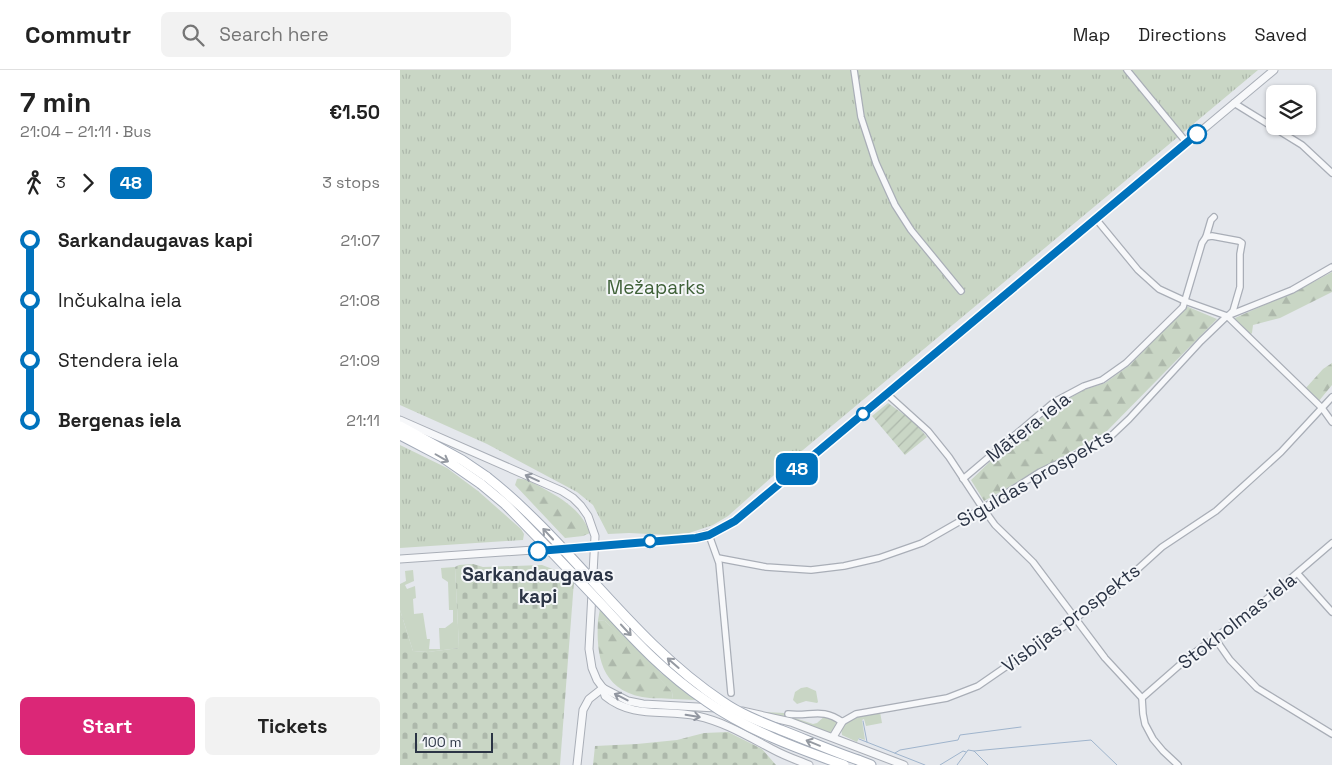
<!DOCTYPE html>
<meta charset="utf-8">
<style>
:root{--surface:#fff;--page:#f2f2f2;--text:#222;--muted:#767676;--line:#e0e0e0;--accent:#db2777}
body{margin:0;font-family:"Space Grotesk",sans-serif;background:var(--page);color:var(--text);height:100vh;display:flex;flex-direction:column;font-size:19px;white-space:nowrap}
*{box-sizing:border-box;margin:0}
p{font-size:16px;color:var(--muted)}
.icon{flex:none;width:28px;height:28px;fill:none;stroke:currentColor;stroke-width:2;stroke-linecap:round;stroke-linejoin:round}
.map{position:relative;flex:1;overflow:hidden}
.details{display:flex;flex-direction:column;background:var(--surface);width:400px}
.details>*{flex:none}
.badge{padding:0 10px;border-radius:8px;font-size:18px;line-height:32px}
.tools{position:absolute;left:866px;top:15px;display:grid;gap:10px}
.tools a{display:grid;place-items:center;width:50px;height:50px;border-radius:8px;background:var(--surface);box-shadow:0 1px 4px #0004;font-size:25px}
.scale{position:absolute;left:15px;bottom:12px;width:78px;box-sizing:border-box;padding-left:5px;border:2px solid #2b3445;border-top:0;font-size:14px;line-height:18px;white-space:nowrap;color:#2b3445;-webkit-text-stroke:4px #f4f6f9;paint-order:stroke}
.map>.badge{position:absolute;translate:-50% -50%;box-shadow:0 0 0 2px #fff}
.legs{display:flex;align-items:center;gap:8px;height:55px;padding:0 20px;font-size:16px}
.legs p{margin-inline-start:auto}
.overview{display:flex;align-items:center;justify-content:space-between;height:85px;padding:0 20px}
h1{font-size:28px;font-weight:600;line-height:38px}
.action{display:flex;gap:10px;margin-top:auto;padding:10px 20px}
.action a{flex:1;height:58px;border-radius:8px;background:var(--accent);color:#fff;font-size:20px;font-weight:600;line-height:58px;text-align:center}
.action a+a{background:var(--page);color:var(--text)}
ul{padding:0 20px;list-style:none}
li{display:flex;align-items:center;gap:18px;height:60px;font-size:19px}
li i{display:grid;place-items:center;width:8px;height:100%;margin:0 6px;background:currentColor}
li i::after{content:'';width:12px;height:12px;margin:-6px;border:4px solid;border-radius:50%;background:var(--surface)}
li p{margin-inline-start:auto}
li:first-child i{background:linear-gradient(#0000 50%,currentColor 0)}
li:last-child i{background:linear-gradient(currentColor 50%,#0000 0)}
header{display:flex;align-items:center;gap:30px;box-sizing:border-box;height:70px;padding:0 25px;background:var(--surface);border-bottom:1px solid var(--line)}
header strong{font-size:24px}
nav{display:flex;gap:28px;margin-inline-start:auto;font-size:18px}
.search{width:350px;height:45px;background:var(--page);display:flex;align-items:center;gap:12px;box-sizing:border-box;padding:0 18px;border-radius:8px;color:var(--muted);font-size:19px}
main{display:flex;flex:1;min-height:0}
.map>svg:first-child{display:block}
.grass{fill:#c9d6c5}
.forest{fill:url(#forest-firs)}
.cemetery{fill:url(#cemetery-stones)}
.park{fill:url(#park-tufts)}
.garden{fill:url(#garden-furrows)}
.lines{fill:none;stroke-linecap:round;stroke-linejoin:round}
.stream{stroke:#9fb4cc;stroke-width:1}
.minor-casing{stroke:#a9aeb7;stroke-width:8}
.tertiary-casing{stroke:#a9aeb7;stroke-width:9}
.primary-casing{stroke:#a3abb8;stroke-width:11}
.minor{stroke:#f7f8fa;stroke-width:5.5}
.tertiary{stroke:#f7f8fa;stroke-width:7}
.primary{stroke:#fff;stroke-width:9}
.primary-bridge-casing{stroke:#a3abb8;stroke-width:11;stroke-linecap:butt}
.primary-bridge{stroke:#fff;stroke-width:9}
.oneway{stroke:#959aa2}
.oneway2{stroke:#9196a0}
.line-1-casing{stroke:#fff;stroke-width:11}
.line-1{stroke:#0072bc;stroke-width:8}
.stop-1-dot{fill:#fff;stroke:#0072bc;stroke-width:2.5}
.labels{text-anchor:middle;dominant-baseline:central;stroke-width:4;stroke-linejoin:round;paint-order:stroke}
.park-label{font-size:19px;fill:#3f6138;stroke:#f4f6f9}
.street-label{font-size:19px;fill:#2b3445;stroke:#f4f6f9}
.stop-label{font-size:19px;font-weight:bold;fill:#2b3445;stroke:#f4f6f9}
</style>
<header>
<strong>Commutr</strong>
<div class="search"><svg class="icon" aria-label="search" viewBox="0 0 24 24"><circle cx="10" cy="10" r="6"/><path d="M15 15l6 6"/></svg>Search here</div>
<nav><a>Map</a><a>Directions</a><a>Saved</a></nav>
</header>
<main>
<section class="details">
<div class="overview"><div><h1>7 min</h1><p>21:04 – 21:11 · Bus</p></div><b>€1.50</b></div>
<div class="legs"><svg class="icon" aria-label="walk" viewBox="0 0 24 24"><circle cx="13" cy="4" r="2"/><path d="M13 8l-2 6 4 7M11 14l-3 7M7 12l3-4h3l4 4"/></svg>3<svg class="icon" aria-label="forward" viewBox="0 0 24 24"><path d="M9 5l7 7-7 7"/></svg><b class="badge" style="background:#0072bc;color:#fff">48</b><p>3 stops</p></div>
<ul>
<li><i style="color:#0072bc"></i><b>Sarkandaugavas kapi</b><p>21:07</p></li>
<li><i style="color:#0072bc"></i><span>Inčukalna iela</span><p>21:08</p></li>
<li><i style="color:#0072bc"></i><span>Stendera iela</span><p>21:09</p></li>
<li><i style="color:#0072bc"></i><b>Bergenas iela</b><p>21:11</p></li>
</ul>
<div class="action"><a>Start</a><a>Tickets</a></div>
</section>
<div class="map">
<svg width="932" height="695" viewBox="0 0 932 695">
<defs>
<pattern id="forest-firs" width="22" height="20" patternUnits="userSpaceOnUse" patternTransform="scale(1.25)"><rect width="22" height="20" fill="#c9d6c5"/><path d="M5 1l3.5 6h-7zM16 11l3.5 6h-7z" fill="#adb8ab"/></pattern>
<pattern id="cemetery-stones" width="16" height="16" patternUnits="userSpaceOnUse" patternTransform="scale(1.25)"><rect width="16" height="16" fill="#c9d6c5"/><path d="M2 7V4a2 2 0 0 1 4 0v3zM10 15v-3a2 2 0 0 1 4 0v3z" fill="#adb8ab"/></pattern>
<pattern id="park-tufts" width="24" height="20" patternUnits="userSpaceOnUse" patternTransform="scale(1.25)"><rect width="24" height="20" fill="#c9d6c5"/><path d="M3 7l-1-3M5 7V3M7 7l1-3M15 17l-1-3M17 17v-4M19 17l1-3" fill="none" stroke="#adb8ab"/></pattern>
<pattern id="garden-furrows" width="10" height="10" patternUnits="userSpaceOnUse" patternTransform="scale(1.25)"><rect width="10" height="10" fill="#c9d6c5"/><path d="M-1 1l2-2M0 10L10 0M9 11l2-2" fill="none" stroke="#adb8ab"/></pattern>
</defs>
<rect width="100%" height="100%" fill="#e4e7ec"/>
<!-- grass -->
<g class="grass">
<polygon points="55,497 59,578 28,582 13,581 0,540 0,514 6,511 5,501 13,500 14,511 5,515 7,519 15,516 16,528 13,529 14,544 23,543 27,569 30,569 29,579 40,579 39,558 45,558 53,552 53,540 49,540 48,512 42,508 41,498"/>
<polygon points="200,539 261,603 297,630 273,629 272,622 205,551 198,550"/>
<polygon points="407,617 416,621 418,632 417,633 406,631 397,634 393,630 395,622 401,618"/>
<polygon points="365,642 384,643 389,646 413,654 417,653 425,646 436,651 436,656 431,662 428,662"/>
<path d="M480,642L482,653L466,656L464,649L462,650L465,670L459,668L457,672L442,665L441,659C450,646 465,645 480,642Z"/>
</g>
<!-- forest -->
<g class="forest">
<polygon points="932,202 932,222 880,248 853,255 852,263 849,266 835,251 835,248 904,217"/>
<polygon points="786,236 817,249 706,362 584,431 571,410 602,380 657,335 684,320 705,313 730,295"/>
<polygon points="932,293 932,315 918,332 905,319 923,299"/>
<path d="M117,409C125,408 132,413 139,416C161,428 181,439 190,463L183,466L165,468L115,415Z"/>
<path d="M198,550L205,551L243,590L272,622L273,629C263,628 252,629 242,627C201,619 196,585 198,550Z"/>
</g>
<!-- cemetery -->
<g class="cemetery">
<polygon points="73,494 83,497 142,495 163,503 174,511 160,695 0,695 0,540 13,581 28,582 59,578 55,497 59,495"/>
<polygon points="328,662 362,679 376,695 193,695 195,676 237,674 277,670 304,663"/>
</g>
<!-- park -->
<g class="park">
<polygon points="0,0 858,0 391,390 328,446 313,455 289,463 270,465 229,463 208,464 193,435 177,422 87,374 0,335"/>
<polygon points="0,375 47,398 78,421 121,459 124,464 123,470 0,478"/>
</g>
<!-- garden -->
<polygon class="garden" points="488,333 513,351 527,367 505,385 472,346"/>
<g class="lines">
<!-- stream -->
<g class="stream">
<polyline points="463,651 467,672"/>
<polyline points="459,669 525,695"/>
<polyline points="574,681 691,670 717,695"/>
<polyline points="495,683 500,680 558,670 560,665 621,657"/>
<polyline points="540,695 563,681 566,682"/>
<polyline points="557,695 568,680 574,681 588,695"/>
</g>
<defs>
<g id="minor">
<polyline points="454,0 461,47 476,93 495,135 511,160 561,221"/>
<polyline points="727,0 787,73"/>
<polyline points="834,33 902,75 932,103"/>
<polyline points="696,149 738,200 759,219 785,231 827,246 922,338 932,352"/>
<polyline points="806,167 811,150 814,147"/>
<polyline points="487,324 528,361 549,387 580,434 595,455 633,492 705,588 742,628 743,644 745,654 753,669 763,681 778,695"/>
<polyline points="563,409 654,332 684,316 702,310 726,293 783,237 802,173 806,167 812,166 839,171 842,173 840,184 840,217 833,241 829,245"/>
<polyline points="309,465 319,493 331,623"/>
<polyline points="318,488 366,497 411,500 444,496 479,488 522,473 583,438 640,402 690,378 711,366 729,349 801,271 827,246 892,220 932,197"/>
<polyline points="898,504 932,542"/>
<polyline points="814,567 830,590 857,618 932,664"/>
<polyline points="742,628 790,586 862,533 932,473"/>
<path d="M388,644C409,647 423,637 442,652L456,644L547,628L578,616L675,549L719,516L762,477L816,441L881,382L932,327"/>
</g>
<g id="tertiary">
<path d="M0,350L162,421L173,428L181,436L188,446L195,466L189,579L192,598L197,610L203,618L205,626C233,649 265,639 297,646C325,652 349,667 374,680C385,686 397,690 409,695"/>
<path d="M0,489L280,470C302,467 315,463 335,451L874,0"/>
<polyline points="203,618 228,631 243,634 316,638"/>
<polyline points="342,641 391,652 504,695"/>
<polyline points="433,667 442,652"/>
<polyline points="177,695 183,640 189,629 203,618"/>
</g>
<g id="primary">
<polyline points="0,356 62,390 87,407"/>
<polyline points="0,365 42,387 81,414"/>
<polyline points="458,690 471,695"/>
</g>
</defs>
<!-- minor casing -->
<use href="#minor" class="minor-casing"/>
<!-- tertiary casing -->
<use href="#tertiary" class="tertiary-casing"/>
<!-- primary casing -->
<use href="#primary" class="primary-casing"/>
<!-- minor -->
<use href="#minor" class="minor"/>
<!-- tertiary -->
<use href="#tertiary" class="tertiary"/>
<!-- primary -->
<use href="#primary" class="primary"/>
<defs>
<g id="primary-bridge">
<path d="M87,407C173,475 231,571 323,632C340,644 361,652 381,660C407,670 432,681 458,690"/>
<path d="M81,414L105,434C139,468 172,503 205,538C236,572 267,605 306,631C347,660 396,678 444,695"/>
</g>
</defs>
<!-- primary-bridge casing -->
<use href="#primary-bridge" class="primary-bridge-casing"/>
<!-- primary-bridge -->
<use href="#primary-bridge" class="primary-bridge"/>
</g>
<!-- one-way arrows -->
<defs><path id="oneway-shaft" d="M-6 0H5M1.5-3L5.5 0L1.5 3" fill="none" stroke-width="1.6" stroke-linecap="round" stroke-linejoin="round" transform="scale(1.25)"/></defs>
<g class="oneway">
<use href="#oneway-shaft" transform="translate(42 388) rotate(30)"/>
<use href="#oneway-shaft" transform="translate(148 464) rotate(-133)"/>
<use href="#oneway-shaft" transform="translate(226 560) rotate(47)"/>
<use href="#oneway-shaft" transform="translate(273 593) rotate(-139)"/>
<use href="#oneway-shaft" transform="translate(413 673) rotate(-158)"/>
</g>
<g class="oneway2">
<use href="#oneway-shaft" transform="translate(132 408) rotate(-156)"/>
<use href="#oneway-shaft" transform="translate(221 627) rotate(-153)"/>
<use href="#oneway-shaft" transform="translate(293 646) rotate(9)"/>
</g>
<g class="lines">
<defs>
<polyline id="line-1" points="138,481 296,468 309,465 335,451 797,64"/>
</defs>
<!-- line-1 casing -->
<use href="#line-1" class="line-1-casing"/>
<!-- line-1 -->
<use href="#line-1" class="line-1"/>
</g>
<!-- markers -->
<g class="stop-1-dot">
<circle cx="797" cy="64" r="9"/>
<circle cx="463" cy="344" r="6"/>
<circle cx="250" cy="471" r="6"/>
<circle cx="138" cy="481" r="9"/>
</g>
<g class="labels">
<!-- park labels -->
<g class="park-label">
<text x="256" y="217">Mežaparks</text>
</g>
<!-- street labels -->
<g class="street-label">
<text transform="translate(628 357) rotate(-38)">Mātera iela</text>
<text transform="translate(635 408) rotate(-30)">Siguldas prospekts</text>
<text transform="translate(671 548) rotate(-37)">Visbijas prospekts</text>
<text transform="translate(837 551) rotate(-38)">Stokholmas iela</text>
</g>
<!-- stop labels -->
<g class="stop-label">
<text x="138" y="504">Sarkandaugavas<tspan x="138" dy="22">kapi</tspan></text>
</g>
</g>
</svg>
<div class="tools">
<a><svg class="icon" aria-label="layers" viewBox="0 0 24 24"><path d="M12 4l9 5-9 5-9-5zM3 14l9 5 9-5"/></svg></a>
</div>
<div class="scale">100 m</div>
<b class="badge" style="left:397px;top:399px;background:#0072bc;color:#fff">48</b>
</div>
</main>
